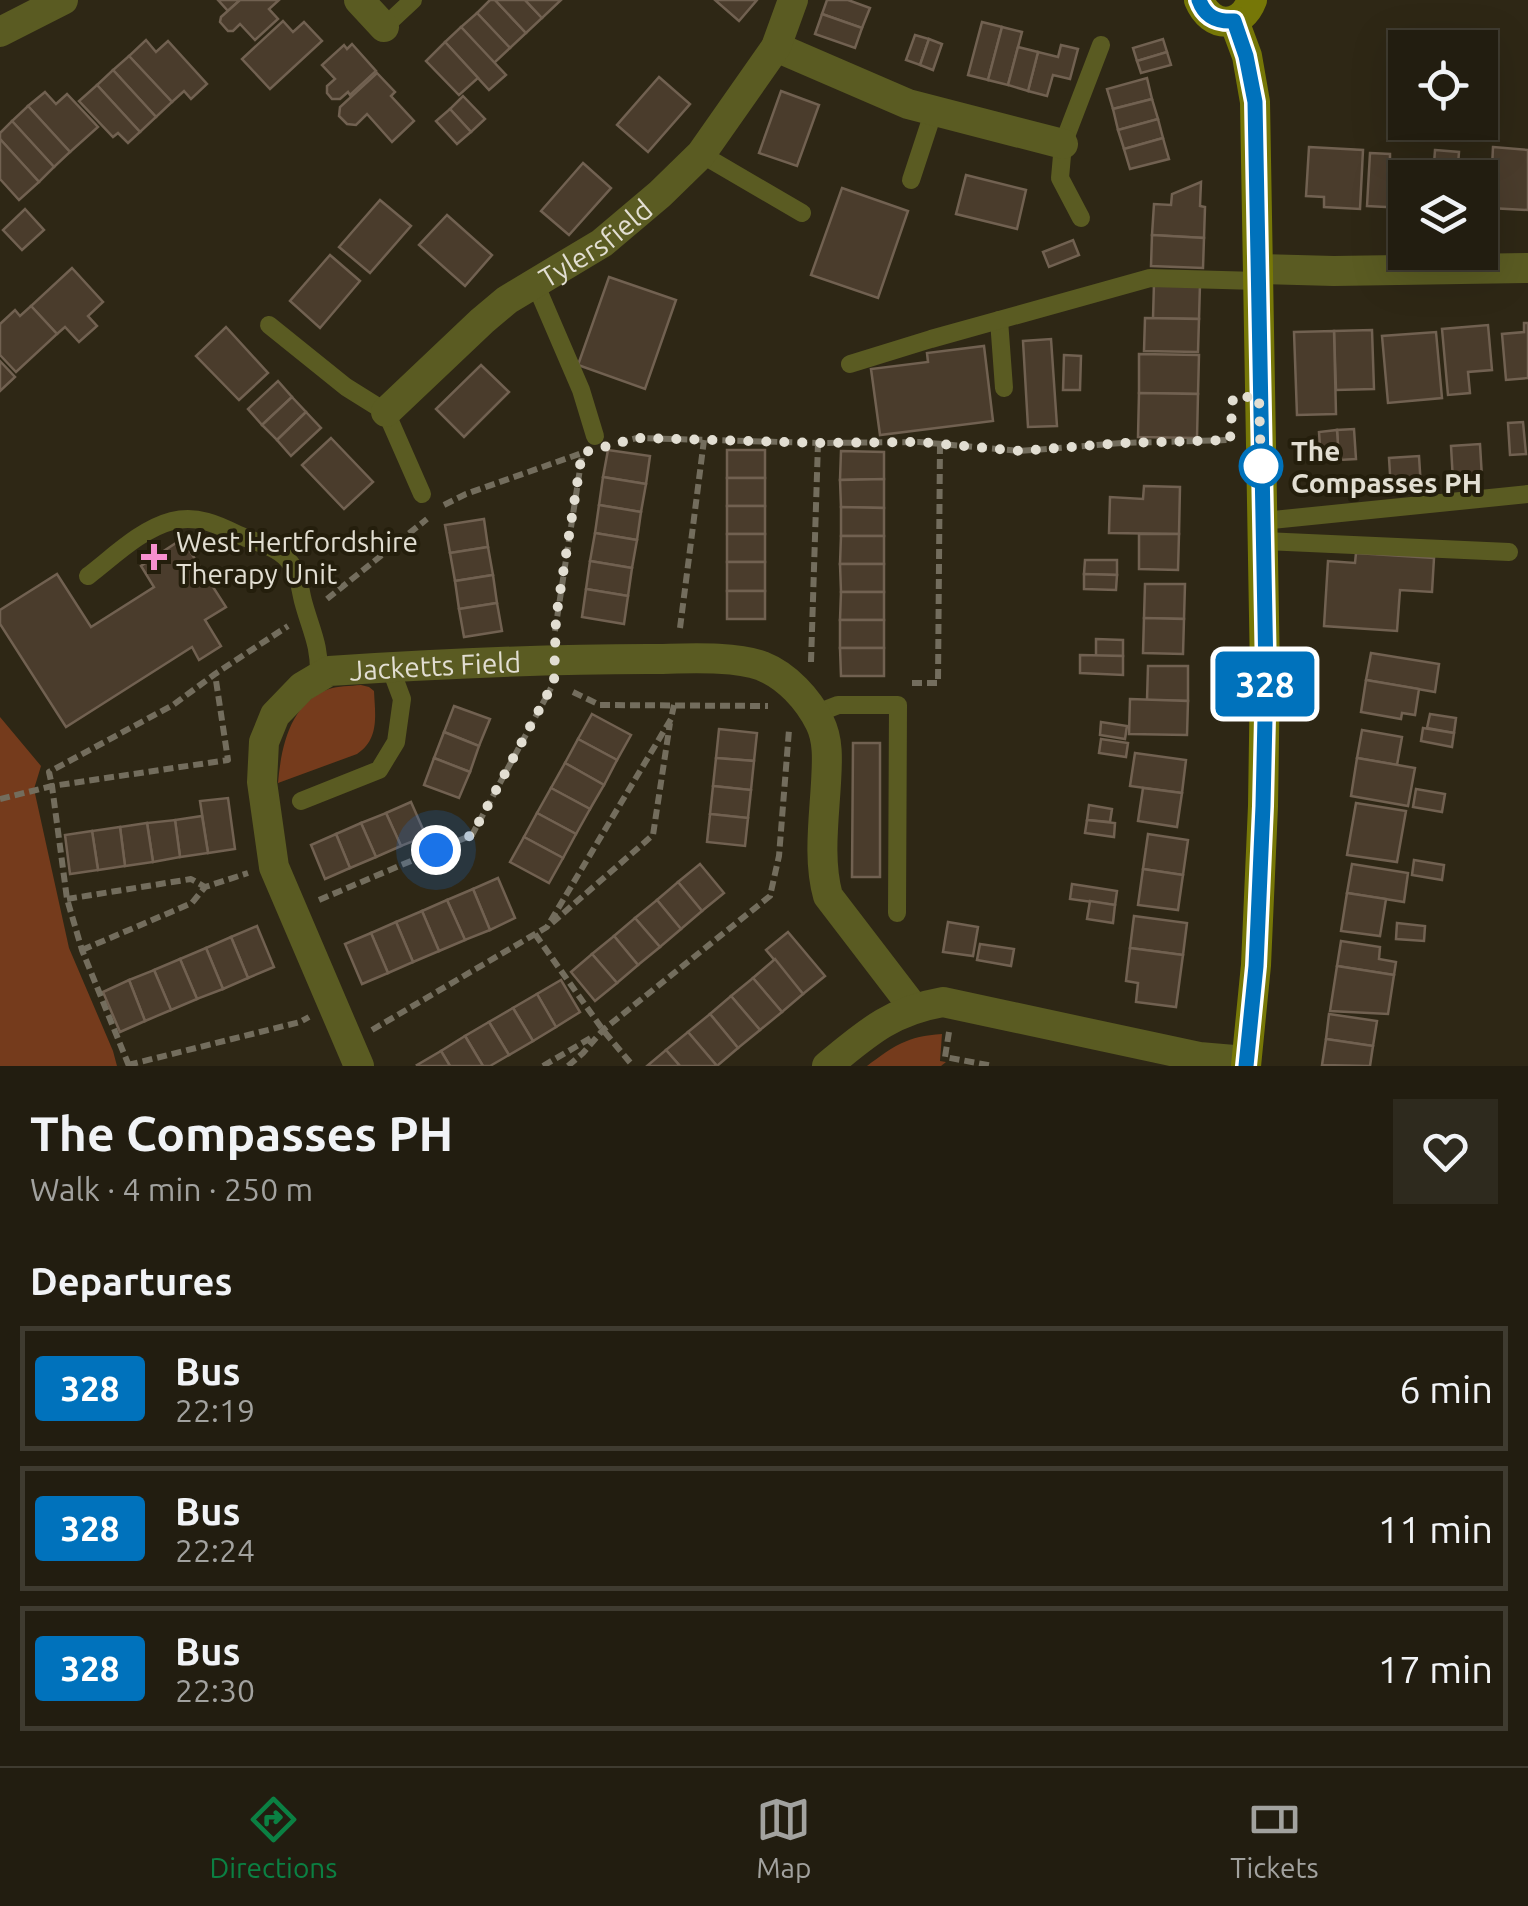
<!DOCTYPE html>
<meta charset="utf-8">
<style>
:root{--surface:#221d10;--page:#2e2a1e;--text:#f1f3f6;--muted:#a2a29f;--line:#3f3b30;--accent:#0b8043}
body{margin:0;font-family:Ubuntu,sans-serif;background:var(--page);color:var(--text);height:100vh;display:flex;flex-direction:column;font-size:38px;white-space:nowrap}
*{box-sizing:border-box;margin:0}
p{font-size:32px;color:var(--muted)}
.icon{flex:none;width:55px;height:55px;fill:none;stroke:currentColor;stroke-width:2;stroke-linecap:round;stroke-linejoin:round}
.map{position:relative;height:1066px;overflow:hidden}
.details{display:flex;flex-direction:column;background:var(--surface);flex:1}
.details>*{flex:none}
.badge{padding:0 20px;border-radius:8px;font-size:35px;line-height:65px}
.controls{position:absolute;left:1388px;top:30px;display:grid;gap:20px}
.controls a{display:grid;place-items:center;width:110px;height:110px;border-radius:0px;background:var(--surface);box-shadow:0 10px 40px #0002,0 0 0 2px var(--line);font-size:50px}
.you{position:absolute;width:50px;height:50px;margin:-25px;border:8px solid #fff;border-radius:50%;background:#1a73e8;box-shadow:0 0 0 15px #1a73e833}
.map>.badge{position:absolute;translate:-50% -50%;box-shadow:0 0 0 5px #fff}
h2{padding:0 30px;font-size:38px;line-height:90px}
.round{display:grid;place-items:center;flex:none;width:105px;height:105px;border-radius:0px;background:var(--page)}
.overview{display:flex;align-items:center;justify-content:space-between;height:170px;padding:0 30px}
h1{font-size:48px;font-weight:700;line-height:75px}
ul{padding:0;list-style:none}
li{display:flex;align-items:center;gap:30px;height:125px;margin:0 20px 15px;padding:0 10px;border:5px solid var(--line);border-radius:0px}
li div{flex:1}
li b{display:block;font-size:38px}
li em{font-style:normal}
li .badge{min-width:110px;font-weight:700;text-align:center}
.tab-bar{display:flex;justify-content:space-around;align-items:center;height:140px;border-top:2px solid var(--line);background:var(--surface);font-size:28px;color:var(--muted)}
.tab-bar a{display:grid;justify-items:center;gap:5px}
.tab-bar .current{color:var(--accent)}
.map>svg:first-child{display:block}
.green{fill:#753b1c}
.building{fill:#4a3c2c;stroke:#716151;stroke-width:2.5}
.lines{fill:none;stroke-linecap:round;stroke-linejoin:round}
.path{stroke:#736d5d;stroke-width:6;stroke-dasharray:10 5;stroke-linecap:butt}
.lane{stroke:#5a5b22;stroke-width:18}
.street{stroke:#5a5b22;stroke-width:30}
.secondary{stroke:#767707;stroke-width:30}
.line-casing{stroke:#fff;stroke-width:22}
.line{stroke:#0072bc;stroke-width:15}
.walk{stroke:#e2ded2;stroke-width:10;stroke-dasharray:0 18}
.stop-dot{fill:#fff;stroke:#0072bc;stroke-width:5}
.poi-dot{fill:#f790ce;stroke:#241e0c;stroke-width:4}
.labels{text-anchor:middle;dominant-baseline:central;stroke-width:8;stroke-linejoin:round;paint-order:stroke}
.street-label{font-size:28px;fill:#e2ded2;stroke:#241e0c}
.stop-label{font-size:28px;font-weight:bold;fill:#e2ded2;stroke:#241e0c;text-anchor:start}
.poi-label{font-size:28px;fill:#e2ded2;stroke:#241e0c;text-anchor:start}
</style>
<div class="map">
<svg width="1528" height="1066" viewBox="0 0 1528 1066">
<rect width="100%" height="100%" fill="#2e2715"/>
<!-- green -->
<g class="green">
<path d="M361,685L369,687L374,691C375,714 380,739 357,754L278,783C281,748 290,702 329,689C338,686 350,686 361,685Z"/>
<polygon points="0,717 41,766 34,789 69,948 113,1051 117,1066 0,1066"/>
<path d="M942,1034L940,1061L946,1062L941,1066H867C894,1046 907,1036 942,1034Z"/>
</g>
<!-- building -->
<g class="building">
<polygon points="218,0 240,0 228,11"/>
<polygon points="240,0 279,0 269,9 278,19 255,40 240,24 233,31 228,31 220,22 221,17"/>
<polygon points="490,0 495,0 526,33 510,48 477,13"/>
<polygon points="495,0 525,0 542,18 526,33"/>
<polygon points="525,0 561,0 542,18"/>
<polygon points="715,0 757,0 739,21"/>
<polygon points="827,0 848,0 870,8 862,28 822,14"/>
<polygon points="477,13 510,48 494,63 461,27"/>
<polygon points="822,14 862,28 855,48 815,34"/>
<polygon points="283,21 293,32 304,22 322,41 270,89 242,59"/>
<polygon points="982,22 1002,27 988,80 968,75"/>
<polygon points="461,27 506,75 489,90 445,42"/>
<polygon points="1002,27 1022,32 1008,85 988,80"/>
<polygon points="915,35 929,39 920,65 906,60"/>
<polygon points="929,39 942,44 933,70 920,65"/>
<polygon points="1163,39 1167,52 1137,61 1133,48"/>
<polygon points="146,40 156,52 168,41 207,84 191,99 184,91 172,102 129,56"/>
<polygon points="445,42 478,78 459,95 426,61"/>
<polygon points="352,44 376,71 350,95 348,92 340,99 332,99 327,93 327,86 335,79 322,65 344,45 347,49"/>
<polygon points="1061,45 1078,49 1070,79 1053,75 1047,96 1028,91 1038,52 1058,57"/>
<polygon points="1018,47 1038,52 1028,91 1008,85"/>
<polygon points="1167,52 1171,65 1141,73 1137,61"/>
<polygon points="129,56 172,102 156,117 113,70"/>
<polygon points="113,70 156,117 140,132 97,85"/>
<polygon points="377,73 395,92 391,96 414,121 392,142 367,114 356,125 347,124 339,116 340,107"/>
<polygon points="659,77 690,104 648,152 617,125"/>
<polygon points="1147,78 1152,99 1113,109 1107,89"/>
<polygon points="97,85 140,132 128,143 118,133 113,137 79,101"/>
<polygon points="781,91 819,105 797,166 759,153"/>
<polygon points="45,92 56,104 67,94 98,127 70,152 28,106"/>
<polygon points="463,96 485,119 471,132 450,109"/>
<polygon points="1152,99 1158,119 1118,130 1113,109"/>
<polygon points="28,106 70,152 54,167 12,121"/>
<polygon points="450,109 471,132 457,144 436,121"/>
<polygon points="1158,119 1163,138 1124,149 1118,130"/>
<polygon points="12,121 54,167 39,182 0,139 0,133"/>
<polygon points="1163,138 1169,159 1130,169 1124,149"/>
<polygon points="0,139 39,182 19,200 0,179"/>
<polygon points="1309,147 1363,150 1360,209 1324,207 1324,197 1306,196"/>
<polygon points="1493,147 1528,150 1528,210 1490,208"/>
<polygon points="1435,150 1459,152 1458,165 1484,167 1482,211 1480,211 1480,178 1433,178"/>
<polygon points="1370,153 1390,154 1390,162 1424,165 1423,178 1405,178 1405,208 1367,206"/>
<polygon points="583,163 611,188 569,235 541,211"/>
<polygon points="966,175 1026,190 1017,229 956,214"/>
<polygon points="1201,182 1200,206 1205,207 1204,238 1152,235 1154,204 1171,205 1172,194"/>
<polygon points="842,188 908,211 878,298 811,275"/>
<polygon points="380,200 411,226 370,273 339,247"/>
<polygon points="25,209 44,230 22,250 3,230"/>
<polygon points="447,215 492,255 465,286 419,245"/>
<polygon points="1152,235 1204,238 1203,268 1151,266"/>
<polygon points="1073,240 1079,255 1049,267 1043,252"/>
<polygon points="330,255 360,281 320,328 290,301"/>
<polygon points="72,268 103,302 88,316 97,326 79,342 65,327 57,334 31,306"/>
<polygon points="609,277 676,300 645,389 578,365"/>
<polygon points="1154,283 1200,284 1199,319 1153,318"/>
<polygon points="31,306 57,334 16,372 0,355 0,324 15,310 20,316"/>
<polygon points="1145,318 1199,319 1198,352 1144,351"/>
<polygon points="1524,323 1528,323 1528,378 1506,380 1502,334 1524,332"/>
<polygon points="1488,325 1492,370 1468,372 1470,393 1448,395 1442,329"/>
<polygon points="226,327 268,373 239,400 196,356"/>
<polygon points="1372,330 1374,389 1336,390 1334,331"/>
<polygon points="1334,331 1336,414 1297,415 1294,332"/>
<polygon points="1436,332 1442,398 1388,403 1382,336"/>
<polygon points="1051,339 1057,426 1028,427 1023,341"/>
<polygon points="984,346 993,421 880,435 871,369 928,362 927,353"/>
<polygon points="1139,354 1199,355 1198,394 1139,393"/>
<polygon points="1064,355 1081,356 1080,390 1063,390"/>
<polygon points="0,361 15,377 0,391"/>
<polygon points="481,365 509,392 464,437 436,409"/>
<polygon points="278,381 292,397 262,425 248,409"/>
<polygon points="1139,393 1198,394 1197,438 1138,437"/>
<polygon points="292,397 306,412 277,440 262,425"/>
<polygon points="306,412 321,428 291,456 277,440"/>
<polygon points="1523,422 1526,454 1510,455 1508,423"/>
<polygon points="1354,429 1356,459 1339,460 1337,430"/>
<polygon points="1337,430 1339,460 1321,461 1319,432"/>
<polygon points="331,438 373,482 344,509 302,465"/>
<polygon points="1480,444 1482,478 1453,481 1451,446"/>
<polygon points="608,450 650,456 646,484 603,477"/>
<rect x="727" y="450" width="38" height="28"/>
<polygon points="841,451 884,452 884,479 840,480"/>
<polygon points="1419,456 1421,488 1391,490 1389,458"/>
<polygon points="603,477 646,484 641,512 599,505"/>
<rect x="727" y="478" width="38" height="28"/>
<polygon points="884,479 884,508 841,507 840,480"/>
<polygon points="1144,486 1180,487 1179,534 1109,533 1110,497 1143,499"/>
<polygon points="599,505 641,512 637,540 595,533"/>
<rect x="727" y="506" width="38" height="28"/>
<polygon points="841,507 884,508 884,536 841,536"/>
<polygon points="484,519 488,547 450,553 445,525"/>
<polygon points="595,533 637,540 632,568 590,561"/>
<rect x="727" y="534" width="38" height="28"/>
<polygon points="1139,534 1179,534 1178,570 1139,569"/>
<polygon points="841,536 884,536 884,564 840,564"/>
<polygon points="182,539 226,607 205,620 221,646 199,660 192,647 66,727 0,624 0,610 57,574 91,627 154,587 141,566"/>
<polygon points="488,547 493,575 455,581 450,553"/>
<polygon points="1356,553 1434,558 1432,592 1400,590 1397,631 1324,626 1328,561 1355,563"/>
<polygon points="1085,560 1117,560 1117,575 1084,574"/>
<polygon points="590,561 632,568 628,596 586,589"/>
<rect x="727" y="562" width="38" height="29"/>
<polygon points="840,564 884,564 884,592 841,592"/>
<polygon points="1084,574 1117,575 1116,590 1084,589"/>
<polygon points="493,575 497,603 459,609 455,581"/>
<polygon points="1145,584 1185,584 1184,619 1144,618"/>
<polygon points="586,589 628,596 624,624 582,617"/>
<rect x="727" y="591" width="38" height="28"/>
<polygon points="841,592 884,592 884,620 840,620"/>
<polygon points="497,603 502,631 464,637 459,609"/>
<polygon points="1144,618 1184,619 1183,654 1143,653"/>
<rect x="840" y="620" width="44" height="28"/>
<polygon points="1096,639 1123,640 1123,656 1096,656"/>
<polygon points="840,648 884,648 884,676 841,676"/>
<polygon points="1371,653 1439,664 1435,692 1366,680"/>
<polygon points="1080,655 1123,656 1123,675 1080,673"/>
<polygon points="1148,666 1188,666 1188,701 1147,700"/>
<polygon points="1366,680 1419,689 1415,715 1402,713 1401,719 1361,712"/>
<polygon points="1130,699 1188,701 1187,735 1129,734"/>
<polygon points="454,706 490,719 479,746 444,732"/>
<polygon points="592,714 631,735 617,760 578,739"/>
<polygon points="1430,714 1456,718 1454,733 1427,728"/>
<polygon points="1101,722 1127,726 1125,739 1100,735"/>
<polygon points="1423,728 1454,733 1452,747 1421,741"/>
<polygon points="719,729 757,733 754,761 716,758"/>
<polygon points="1362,730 1402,737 1397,765 1357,758"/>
<polygon points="444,732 479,746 470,772 434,758"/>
<polygon points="578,739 617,760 604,785 565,763"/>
<polygon points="1101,739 1128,743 1126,757 1099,753"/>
<polygon points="853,743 880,743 880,877 852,877"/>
<polygon points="1135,753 1186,760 1182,793 1130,786"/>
<polygon points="434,758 470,772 459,798 424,785"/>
<polygon points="716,758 754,761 751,790 713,786"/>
<polygon points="1357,758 1415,768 1408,806 1351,796"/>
<polygon points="565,763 604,785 590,809 551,788"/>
<polygon points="713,786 751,790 748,818 710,814"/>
<polygon points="551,788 590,809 576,834 537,813"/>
<polygon points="1143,788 1182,793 1177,827 1138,821"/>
<polygon points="1416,789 1445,794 1442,812 1413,807"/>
<polygon points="228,798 235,849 208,853 200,801"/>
<polygon points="411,802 426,836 401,846 386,813"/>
<polygon points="1356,803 1406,811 1397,862 1347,855"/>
<polygon points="1089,805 1112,809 1110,822 1087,820"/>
<polygon points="386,813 401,846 376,857 361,823"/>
<polygon points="537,813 576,834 563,858 524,837"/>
<polygon points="710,814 748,818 745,846 707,842"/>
<polygon points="202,816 208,853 180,857 175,820"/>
<polygon points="175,820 180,857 153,862 147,823"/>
<polygon points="1087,820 1115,823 1114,837 1085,833"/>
<polygon points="147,823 153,862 125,866 120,827"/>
<polygon points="361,823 376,857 350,868 336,834"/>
<polygon points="120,827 125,866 98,870 92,831"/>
<polygon points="92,831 98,870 70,874 65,835"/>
<polygon points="336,834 350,868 325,879 311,845"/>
<polygon points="1148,834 1188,840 1183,875 1143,869"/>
<polygon points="524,837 563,858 549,883 510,862"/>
<polygon points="1414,860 1444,865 1442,880 1412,875"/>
<polygon points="700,864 724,893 702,911 678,882"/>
<polygon points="1352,864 1408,873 1404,902 1347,893"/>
<polygon points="1143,869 1183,875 1178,910 1138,905"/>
<polygon points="498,878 515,918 490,930 473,889"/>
<polygon points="678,882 702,911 681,929 657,900"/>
<polygon points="1072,884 1117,891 1115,905 1070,899"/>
<polygon points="473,889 490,930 465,940 447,900"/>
<polygon points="1347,893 1386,899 1380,936 1341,931"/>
<polygon points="447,900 465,940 439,951 422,911"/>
<polygon points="657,900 681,929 660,947 635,918"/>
<polygon points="1090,901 1115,905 1113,923 1087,919"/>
<polygon points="422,911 439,951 413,962 396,922"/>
<polygon points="1134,916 1187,923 1183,955 1130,948"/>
<polygon points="635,918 660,947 638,965 614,936"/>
<polygon points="396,922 413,962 388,973 371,933"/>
<polygon points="948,922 978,927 973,956 943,952"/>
<polygon points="1397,923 1425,926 1424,941 1396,939"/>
<polygon points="257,926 274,967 248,978 231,937"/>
<polygon points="788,932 825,976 803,994 766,950"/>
<polygon points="371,933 388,973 362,984 345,944"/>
<polygon points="614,936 638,965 617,983 592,954"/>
<polygon points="231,937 248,978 223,989 206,948"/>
<polygon points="1341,941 1380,947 1379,959 1396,962 1394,975 1337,966"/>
<polygon points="980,944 1014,949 1011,966 977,960"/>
<polygon points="206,948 223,989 197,999 180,959"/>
<polygon points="1130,948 1183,955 1176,1007 1136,1002 1138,983 1126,981"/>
<polygon points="592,954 617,983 595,1001 571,972"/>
<polygon points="180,959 197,999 171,1010 154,970"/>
<polygon points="775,959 803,994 782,1012 753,978"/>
<polygon points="1337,966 1394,975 1388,1014 1330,1011"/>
<polygon points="154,970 171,1010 145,1021 129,980"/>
<polygon points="753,978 782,1012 760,1030 731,996"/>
<polygon points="129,980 145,1021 120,1032 103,992"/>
<polygon points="561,980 580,1012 556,1027 537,994"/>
<polygon points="537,994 556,1027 533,1041 513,1008"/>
<polygon points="731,996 760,1030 738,1048 710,1014"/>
<polygon points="513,1008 533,1041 509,1055 489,1022"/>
<polygon points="710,1014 738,1048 717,1066 688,1032"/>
<polygon points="1329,1014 1377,1021 1373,1046 1326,1039"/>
<polygon points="489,1022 509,1055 490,1066 483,1066 465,1036"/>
<polygon points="688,1032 717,1066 680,1066 666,1050"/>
<polygon points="465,1036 483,1066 450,1066 441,1051"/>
<polygon points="1326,1039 1373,1046 1370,1066 1322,1065"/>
<polygon points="666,1050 680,1066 647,1066"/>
<polygon points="441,1051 450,1066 418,1066 417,1065"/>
</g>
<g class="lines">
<!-- path -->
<g class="path">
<polyline points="618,443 637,438 818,443 919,442 1020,451 1122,443 1231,440 1231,437"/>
<polyline points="444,505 466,494 582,453"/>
<polyline points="327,599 427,519"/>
<polyline points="680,628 704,440"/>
<polyline points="555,631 582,456"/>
<polyline points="811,662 818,443"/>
<polyline points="912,683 938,683 940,444"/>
<polyline points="573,692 600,705 768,706"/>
<polyline points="0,799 52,786 49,772 173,705 215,674 288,626"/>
<polyline points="67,899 191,879 205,887"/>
<polyline points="319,900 472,835 551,688"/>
<polyline points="552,923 653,835 670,723"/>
<polyline points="535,934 603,1030 633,1066"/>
<polyline points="82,950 192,903 205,887 248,873"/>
<polyline points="372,1030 547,927 671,719 674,705"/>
<polyline points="949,1032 945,1057 993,1066"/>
<polyline points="128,1065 300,1022 309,1017"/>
<polyline points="129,1066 82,950 67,899 52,786 228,760 215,674"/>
<polyline points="543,1066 594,1036"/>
<polyline points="568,1066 583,1053 603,1030 770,896 779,856 789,730"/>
</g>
<!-- lane -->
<g class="lane">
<polyline points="384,27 413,0"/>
<polyline points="701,154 802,213"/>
<polyline points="911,180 934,110"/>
<polyline points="1081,218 1060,178 1063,144 1101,45"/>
<polyline points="535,283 581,390 595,436"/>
<polyline points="999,320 1004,388"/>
<polyline points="269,325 346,387 386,412 422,494"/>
<polyline points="850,364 931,339 1150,278 1258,281"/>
<polyline points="1263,521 1528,494"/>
<polyline points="1263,541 1509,552"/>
<path d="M88,576C113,557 141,529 172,521C197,515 217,524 239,535C254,542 276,546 287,559C299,571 299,585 303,601C311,631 320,644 319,677"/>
<polyline points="815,714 838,705 898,705 897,913"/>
<polyline points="301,801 379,770 396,742 402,699 390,667"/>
</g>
<!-- street -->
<g class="street">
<polyline points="359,0 384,27"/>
<polyline points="0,32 63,0"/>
<polyline points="776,47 908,104 1063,144"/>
<polyline points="1258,269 1334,271 1528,268"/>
<path id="s1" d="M386,412L482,321L507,300L602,243L660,194L701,154L776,47L793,0"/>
<path id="s2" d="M359,1066L274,867L262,782L264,742L275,715L302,687L329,671C435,664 542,659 648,659C681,659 732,655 762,666C787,676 808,699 820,723C829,741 827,763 826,783C824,819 818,861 828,896L913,1007"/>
<path d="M827,1066C867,1033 891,1011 943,1002L1199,1057L1246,1061"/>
</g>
<!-- secondary -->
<g class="secondary">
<path d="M1199,0C1211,29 1241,29 1252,0"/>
<polyline points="1234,21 1247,56 1255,102 1265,673 1263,806 1256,965 1246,1066"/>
</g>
</g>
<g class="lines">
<defs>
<path id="line" d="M1199,0C1205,17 1217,22 1234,21L1246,56L1255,102L1266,673L1263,806L1256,966L1246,1066"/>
</defs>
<!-- line casing -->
<use href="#line" class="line-casing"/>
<!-- line -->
<use href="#line" class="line"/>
<!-- walk -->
<polyline class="walk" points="436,850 472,835 554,682 556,618 582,453 637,438 818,443 919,442 1020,451 1122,443 1230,440 1233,397 1259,397 1261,466"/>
</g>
<!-- markers -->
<circle class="stop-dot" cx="1261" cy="466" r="20"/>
<path class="poi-dot" d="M149 542h10v10h10v10h-10v10h-10v-10h-10v-10h10z"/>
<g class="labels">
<!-- street labels -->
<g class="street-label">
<text stroke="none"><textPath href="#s1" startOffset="270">Tylersfield</textPath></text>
<text stroke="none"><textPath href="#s2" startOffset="548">Jacketts Field</textPath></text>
</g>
<!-- stop labels -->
<g class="stop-label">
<text x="1291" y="450">The<tspan x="1291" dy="32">Compasses PH</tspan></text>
</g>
<!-- poi labels -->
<g class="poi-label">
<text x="176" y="541">West Hertfordshire<tspan x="176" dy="32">Therapy Unit</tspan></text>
</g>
</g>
</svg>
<div class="controls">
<a><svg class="icon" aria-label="locate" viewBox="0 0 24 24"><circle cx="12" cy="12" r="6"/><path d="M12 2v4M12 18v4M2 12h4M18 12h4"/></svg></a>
<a><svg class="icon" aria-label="layers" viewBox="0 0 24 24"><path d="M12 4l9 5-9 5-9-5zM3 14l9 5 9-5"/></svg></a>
</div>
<div class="you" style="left:436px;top:850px"></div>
<b class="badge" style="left:1265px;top:684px;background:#0072bc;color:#fff">328</b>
</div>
<section class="details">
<div class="overview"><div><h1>The Compasses PH</h1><p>Walk · 4 min · 250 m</p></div><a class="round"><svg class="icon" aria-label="heart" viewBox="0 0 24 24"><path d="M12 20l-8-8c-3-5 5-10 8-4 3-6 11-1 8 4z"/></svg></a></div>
<h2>Departures</h2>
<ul>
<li><span class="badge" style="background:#0072bc;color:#fff">328</span><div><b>Bus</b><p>22:19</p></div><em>6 min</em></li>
<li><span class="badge" style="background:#0072bc;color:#fff">328</span><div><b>Bus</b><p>22:24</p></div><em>11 min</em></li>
<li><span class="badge" style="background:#0072bc;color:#fff">328</span><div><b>Bus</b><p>22:30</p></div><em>17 min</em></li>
</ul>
</section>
<nav class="tab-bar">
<a class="current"><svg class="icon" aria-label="directions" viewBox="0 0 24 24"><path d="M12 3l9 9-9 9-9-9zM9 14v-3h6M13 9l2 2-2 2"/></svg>Directions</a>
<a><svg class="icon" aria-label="map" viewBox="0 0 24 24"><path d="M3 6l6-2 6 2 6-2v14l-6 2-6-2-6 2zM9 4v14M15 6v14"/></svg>Map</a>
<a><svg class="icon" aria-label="tickets" viewBox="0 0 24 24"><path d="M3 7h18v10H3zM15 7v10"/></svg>Tickets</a>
</nav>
